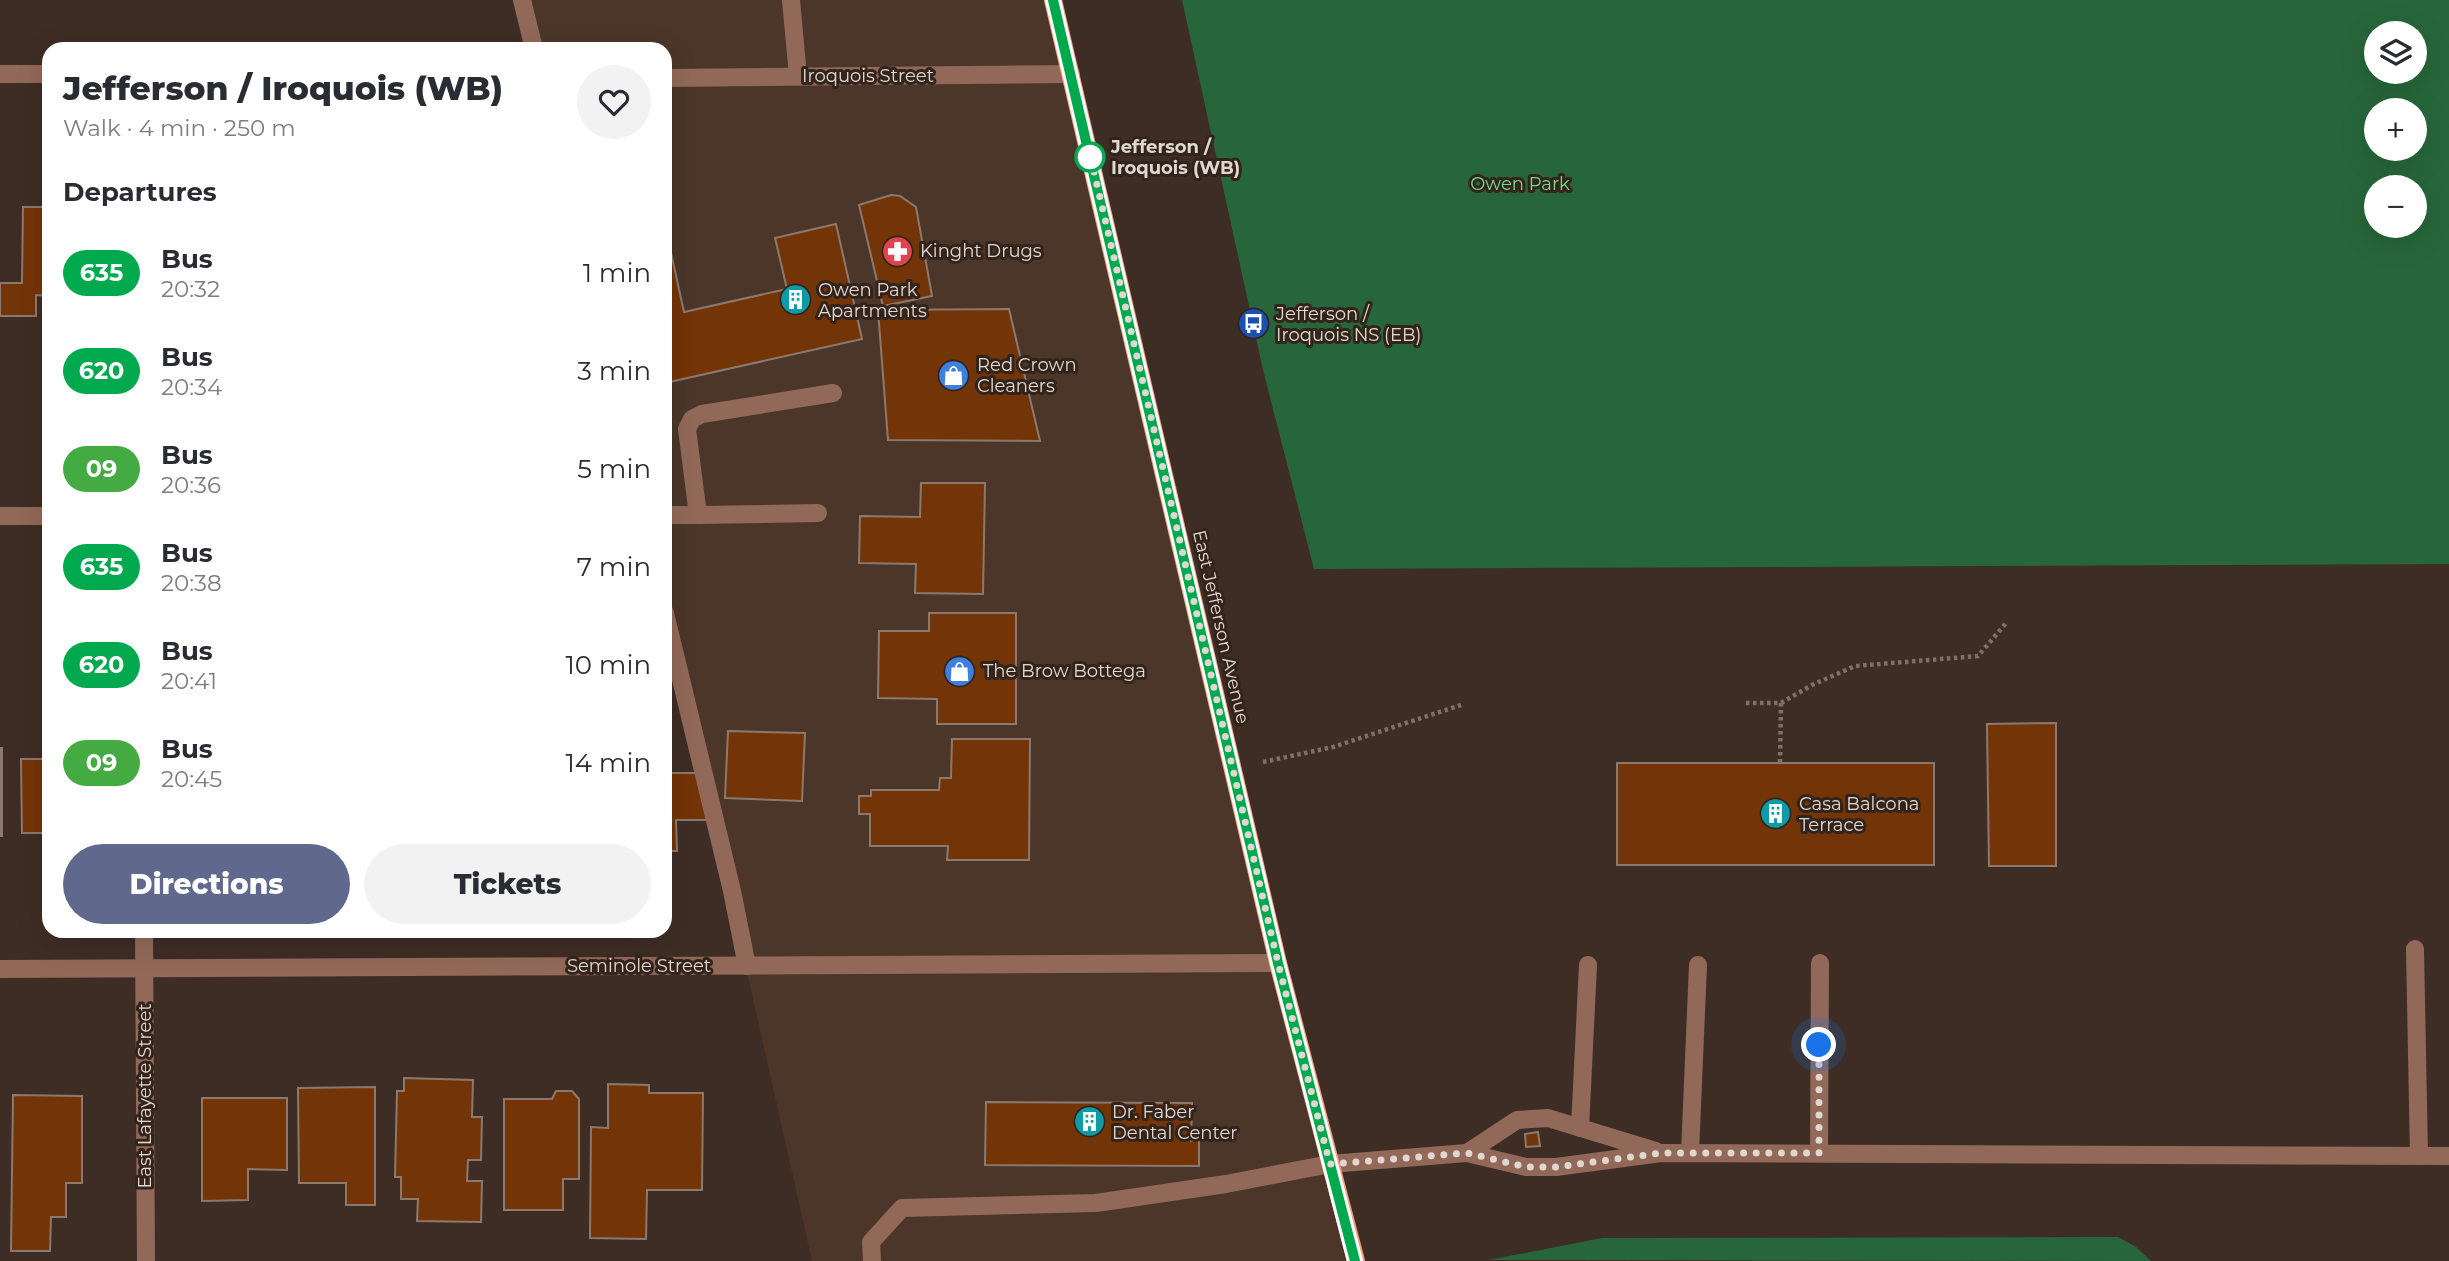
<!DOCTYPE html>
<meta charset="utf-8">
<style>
:root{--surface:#fff;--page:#f2f2f3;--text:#2b2b33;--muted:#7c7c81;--accent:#61688e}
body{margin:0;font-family:Montserrat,sans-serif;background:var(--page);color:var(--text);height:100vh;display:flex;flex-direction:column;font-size:26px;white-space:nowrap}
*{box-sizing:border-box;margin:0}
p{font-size:23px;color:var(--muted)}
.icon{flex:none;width:38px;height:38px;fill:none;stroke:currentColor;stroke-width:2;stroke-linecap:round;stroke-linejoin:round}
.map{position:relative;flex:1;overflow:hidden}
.sheet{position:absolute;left:42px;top:42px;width:630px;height:896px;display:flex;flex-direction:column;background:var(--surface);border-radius:21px;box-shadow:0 7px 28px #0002}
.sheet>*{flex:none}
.badge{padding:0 14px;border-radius:23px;font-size:24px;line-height:46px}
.buttons{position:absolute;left:2364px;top:21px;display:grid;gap:14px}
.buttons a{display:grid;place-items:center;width:63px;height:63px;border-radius:50%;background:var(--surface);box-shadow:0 7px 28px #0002;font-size:35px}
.you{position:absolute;width:35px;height:35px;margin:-18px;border:5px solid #fff;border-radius:50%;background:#1a73e8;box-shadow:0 0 0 10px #1a73e833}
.map>.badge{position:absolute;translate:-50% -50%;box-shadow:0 0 0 4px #fff}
h2{padding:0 21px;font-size:26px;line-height:63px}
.round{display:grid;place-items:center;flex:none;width:74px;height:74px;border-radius:37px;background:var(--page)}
.head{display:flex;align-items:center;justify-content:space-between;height:119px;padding:0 21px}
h1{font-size:33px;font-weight:800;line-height:52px}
.action{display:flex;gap:14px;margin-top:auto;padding:14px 21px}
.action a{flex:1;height:80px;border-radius:42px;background:var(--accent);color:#fff;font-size:28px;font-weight:800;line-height:80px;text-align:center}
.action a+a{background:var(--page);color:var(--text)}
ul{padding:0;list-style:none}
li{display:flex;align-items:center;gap:21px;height:98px;padding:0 21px}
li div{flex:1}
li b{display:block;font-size:26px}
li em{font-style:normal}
li .badge{min-width:77px;font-weight:700;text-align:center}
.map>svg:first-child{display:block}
.built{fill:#4c362a}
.green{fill:#27663a;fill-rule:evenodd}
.building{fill:#733407;stroke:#8c796e;stroke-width:2}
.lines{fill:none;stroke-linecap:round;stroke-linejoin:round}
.path{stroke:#7e6f68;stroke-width:4.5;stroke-dasharray:3.5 3.5;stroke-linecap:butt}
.minor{stroke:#926959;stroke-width:18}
.major{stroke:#f19f7c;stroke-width:18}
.line-casing{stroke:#fff;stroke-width:16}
.line{stroke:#00a94e;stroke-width:10}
.walk{stroke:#e1d7d1;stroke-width:7;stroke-dasharray:0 12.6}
.stop-dot{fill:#fff;stroke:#00a94e;stroke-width:3.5}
.labels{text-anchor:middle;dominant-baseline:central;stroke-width:6;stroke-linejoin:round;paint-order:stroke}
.street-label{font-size:18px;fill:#e1d7d1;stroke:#33241b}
.stop-label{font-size:18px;font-weight:bold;fill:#e1d7d1;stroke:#33241b;text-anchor:start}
.park-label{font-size:18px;fill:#6bdf8b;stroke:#33241b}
.poi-label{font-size:18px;fill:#e1d7d1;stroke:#33241b;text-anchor:start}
</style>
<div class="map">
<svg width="2449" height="1261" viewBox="0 0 2449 1261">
<rect width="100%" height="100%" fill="#3e2d25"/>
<!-- built -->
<polygon class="built" points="522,0 1053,0 1355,1261 812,1261 665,607 665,49 534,49"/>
<!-- green -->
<g class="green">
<path d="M1182,0H2449V564L1314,569L1263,370ZM2376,33H2415V72H2376ZM2376,110H2415V149H2376ZM2376,187H2415V226H2376Z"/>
<polygon points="2118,1237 2136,1247 2151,1261 1489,1260 1602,1238"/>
</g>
<!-- building -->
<g class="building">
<polygon points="891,195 900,196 916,207 932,296 883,306 859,205"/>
<polygon points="23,207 49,207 49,296 36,295 36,316 0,316 0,283 22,283"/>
<polygon points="836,224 862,339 665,383 665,225 684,312 787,289 775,238"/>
<polygon points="1009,309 1040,441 888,440 878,310"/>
<polygon points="921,483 985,483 983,594 915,593 916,564 859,563 860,516 920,517"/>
<polygon points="47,539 49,539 49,587 46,587"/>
<polygon points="929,613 1016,613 1016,724 937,724 937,699 878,698 879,631 929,631"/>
<polygon points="46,674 49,674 49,833 22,833 21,759 47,759"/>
<polygon points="2056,723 2056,866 1989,866 1987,724"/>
<polygon points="728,731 805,733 802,801 725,798"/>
<polygon points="952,739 1030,739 1029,860 947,860 948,846 870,846 870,814 859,814 859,796 871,796 871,790 939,790 940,778 951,778"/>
<rect x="0" y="748" width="2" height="88"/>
<rect x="1617" y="763" width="317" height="102"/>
<polygon points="665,765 665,773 697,773 709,820 676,820 677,851 665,851"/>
<polygon points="404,1078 473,1080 472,1117 482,1117 481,1160 468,1160 467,1181 482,1181 481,1222 417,1221 418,1199 401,1199 401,1177 395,1177 397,1091 404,1091"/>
<polygon points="608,1084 649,1085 649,1093 703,1093 702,1190 647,1190 646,1239 590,1238 591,1127 608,1128"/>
<polygon points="375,1087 375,1205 346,1205 346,1183 299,1183 298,1088"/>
<polygon points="556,1091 572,1091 579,1099 579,1179 563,1179 563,1210 504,1210 504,1099 552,1099"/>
<polygon points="13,1095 82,1096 82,1183 66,1183 66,1217 51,1217 50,1251 11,1251"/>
<polygon points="202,1098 287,1098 287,1170 248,1169 248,1200 202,1201"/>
<polygon points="986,1102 1192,1103 1191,1141 1199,1141 1199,1166 985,1165"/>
<polygon points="1538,1132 1540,1146 1526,1147 1525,1134"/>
</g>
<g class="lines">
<!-- path -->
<g class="path">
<polyline points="1746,703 1781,703 1780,763"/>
<polyline points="1781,703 1812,685 1855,666 1978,656 2007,622"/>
<polyline points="1263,762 1333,747 1461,705"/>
</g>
<!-- minor -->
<g class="minor">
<polyline points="522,0 534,49"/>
<polyline points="791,0 798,76"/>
<polyline points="0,74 49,74"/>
<polyline points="665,78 1071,74"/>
<polyline points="665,515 698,515 687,429 692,419 702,414 833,393"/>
<polyline points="698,515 818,513"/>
<polyline points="0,516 49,516"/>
<polyline points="665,613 732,891 747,966"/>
<polyline points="144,931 146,1261"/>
<polyline points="2415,949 2419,1156"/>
<polyline points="0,969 1278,963"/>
<polyline points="1580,1128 1588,965"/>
<polyline points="1467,1153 1517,1120 1548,1118 1656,1151"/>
<polyline points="1690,1153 1698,965"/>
<polyline points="1819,1153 1820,963"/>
<polyline points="872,1261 871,1242 902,1208 1096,1203 1226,1184 1330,1164 1467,1153 1526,1167 1556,1167 1661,1153 2449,1156"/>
</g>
<!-- major -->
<polyline class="major" points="1053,0 1278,963 1356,1261"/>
</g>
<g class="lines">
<defs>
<polyline id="line" points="1053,0 1278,963 1355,1261"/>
</defs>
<!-- line casing -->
<use href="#line" class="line-casing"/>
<!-- line -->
<use href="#line" class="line"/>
<!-- walk -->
<polyline class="walk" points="1090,157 1088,146 1278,963 1330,1164 1467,1153 1526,1167 1556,1167 1661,1153 1819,1153 1819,1045"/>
</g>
<!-- icons -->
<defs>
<symbol id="pharmacy-disc" viewBox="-11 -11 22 22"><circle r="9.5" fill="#e0444e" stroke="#33241b"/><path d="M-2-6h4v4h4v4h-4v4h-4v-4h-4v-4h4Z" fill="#fff"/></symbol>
<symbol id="building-disc" viewBox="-11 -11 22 22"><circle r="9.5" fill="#0f9aa8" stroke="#33241b"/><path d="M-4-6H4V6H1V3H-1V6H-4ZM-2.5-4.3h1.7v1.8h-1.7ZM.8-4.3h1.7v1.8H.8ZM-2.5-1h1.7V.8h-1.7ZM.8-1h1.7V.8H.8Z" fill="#fff"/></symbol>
<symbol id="bus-disc" viewBox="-11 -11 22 22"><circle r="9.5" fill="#1a4fb4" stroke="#33241b"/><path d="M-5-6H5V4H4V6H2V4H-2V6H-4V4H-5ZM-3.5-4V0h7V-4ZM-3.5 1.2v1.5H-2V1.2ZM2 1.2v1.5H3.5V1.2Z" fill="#fff"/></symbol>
<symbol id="shop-disc" viewBox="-11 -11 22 22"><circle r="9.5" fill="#3f7fe0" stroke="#33241b"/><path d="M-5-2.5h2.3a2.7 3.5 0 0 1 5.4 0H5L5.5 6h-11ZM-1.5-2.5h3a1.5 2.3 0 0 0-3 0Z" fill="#fff"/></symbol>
</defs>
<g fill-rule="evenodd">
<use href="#pharmacy-disc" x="880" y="234" width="35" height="35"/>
<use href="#building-disc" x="778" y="282" width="35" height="35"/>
<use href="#bus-disc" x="1236" y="306" width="35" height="35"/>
<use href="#shop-disc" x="936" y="358" width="35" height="35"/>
<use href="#shop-disc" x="942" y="654" width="35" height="35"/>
<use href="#building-disc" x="1758" y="796" width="35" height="35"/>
<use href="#building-disc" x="1072" y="1104" width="35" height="35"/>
</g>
<!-- markers -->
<circle class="stop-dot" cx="1090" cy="157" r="14"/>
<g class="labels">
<!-- street labels -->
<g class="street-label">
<text x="868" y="76">Iroquois Street</text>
<text transform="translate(1221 627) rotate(77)">East Jefferson Avenue</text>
<text x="639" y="966">Seminole Street</text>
<text transform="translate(145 1096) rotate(-90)">East Lafayette Street</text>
</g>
<!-- stop labels -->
<g class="stop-label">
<text x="1111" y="147">Jefferson /<tspan x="1111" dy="21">Iroquois (WB)</tspan></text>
</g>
<!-- park labels -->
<g class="park-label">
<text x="1520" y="184">Owen Park</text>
</g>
<!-- poi labels -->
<g class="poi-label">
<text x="920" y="251">Kinght Drugs</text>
<text x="818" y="290">Owen Park<tspan x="818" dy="21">Apartments</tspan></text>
<text x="1276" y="314">Jefferson /<tspan x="1276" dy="21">Iroquois NS (EB)</tspan></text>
<text x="977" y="365">Red Crown<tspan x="977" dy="21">Cleaners</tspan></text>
<text x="983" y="671">The Brow Bottega</text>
<text x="1799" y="804">Casa Balcona<tspan x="1799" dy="21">Terrace</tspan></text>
<text x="1112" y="1112">Dr. Faber<tspan x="1112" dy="21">Dental Center</tspan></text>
</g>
</g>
</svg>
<div class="buttons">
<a><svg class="icon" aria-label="layers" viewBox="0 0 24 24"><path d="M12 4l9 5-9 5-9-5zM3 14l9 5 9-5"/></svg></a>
<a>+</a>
<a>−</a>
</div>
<div class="you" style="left:1819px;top:1045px"></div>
<section class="sheet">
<div class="head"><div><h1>Jefferson / Iroquois (WB)</h1><p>Walk · 4 min · 250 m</p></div><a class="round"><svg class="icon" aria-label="heart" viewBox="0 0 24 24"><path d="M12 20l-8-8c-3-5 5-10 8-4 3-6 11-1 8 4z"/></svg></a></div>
<h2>Departures</h2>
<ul>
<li><span class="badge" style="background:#00a94e;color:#fff">635</span><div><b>Bus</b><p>20:32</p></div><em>1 min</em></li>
<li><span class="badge" style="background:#00a94e;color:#fff">620</span><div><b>Bus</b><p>20:34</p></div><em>3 min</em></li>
<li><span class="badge" style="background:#44aa42;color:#fff">09</span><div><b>Bus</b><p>20:36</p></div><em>5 min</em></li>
<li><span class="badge" style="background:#00a94e;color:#fff">635</span><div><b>Bus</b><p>20:38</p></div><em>7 min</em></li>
<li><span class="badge" style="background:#00a94e;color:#fff">620</span><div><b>Bus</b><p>20:41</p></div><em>10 min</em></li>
<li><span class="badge" style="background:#44aa42;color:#fff">09</span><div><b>Bus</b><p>20:45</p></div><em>14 min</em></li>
</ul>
<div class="action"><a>Directions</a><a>Tickets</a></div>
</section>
</div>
